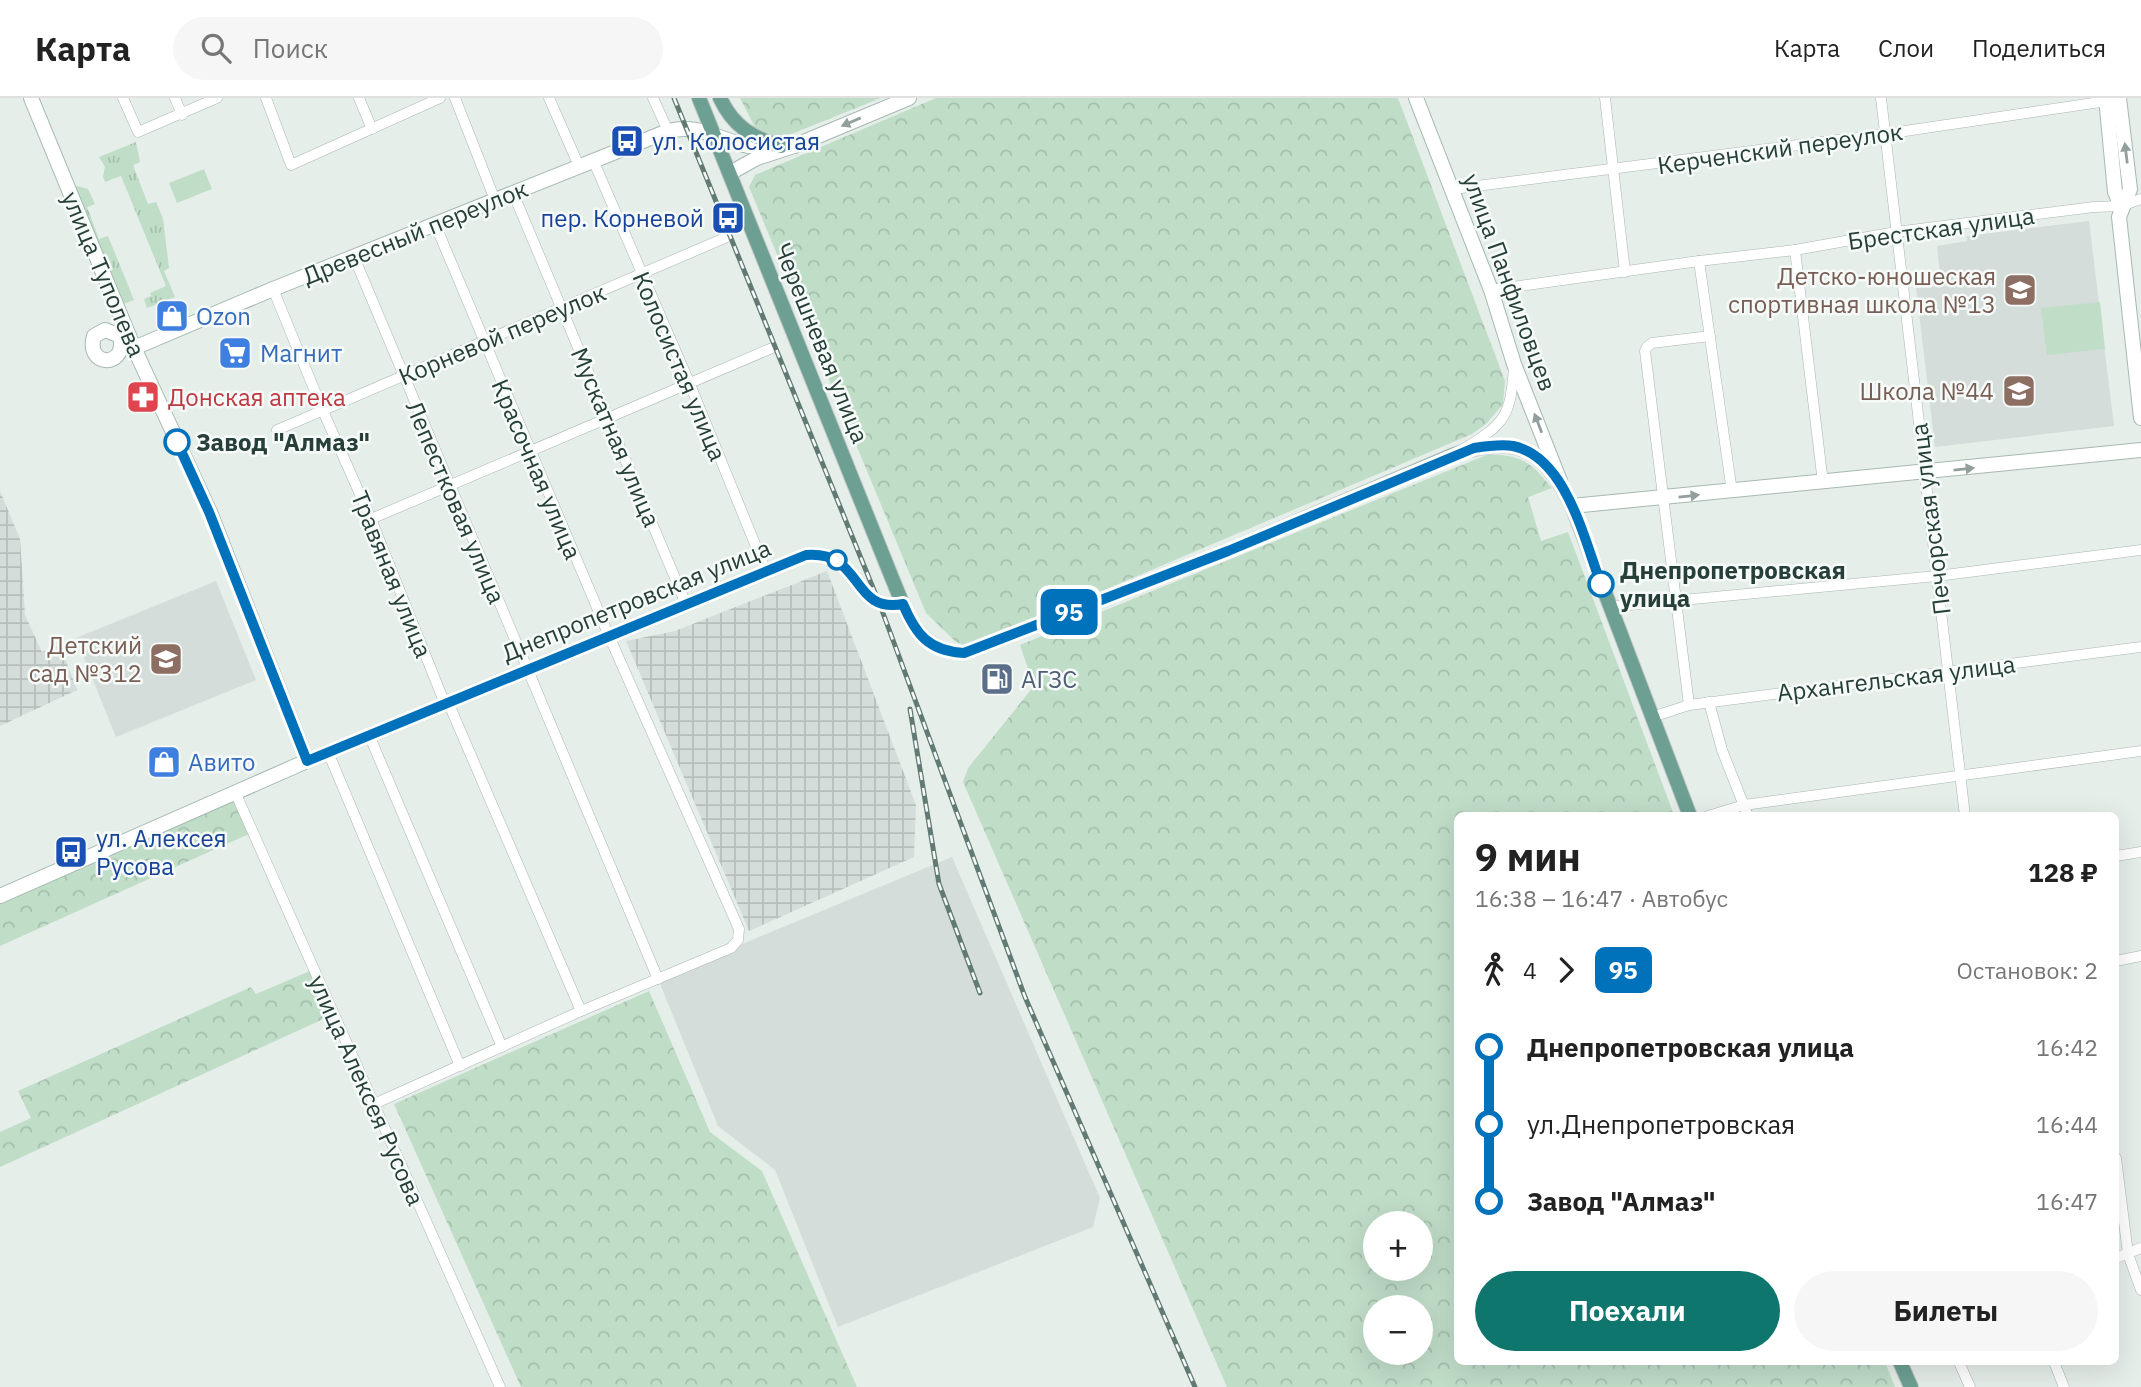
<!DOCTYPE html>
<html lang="ru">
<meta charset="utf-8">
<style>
:root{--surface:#fff;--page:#f6f6f6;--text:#222;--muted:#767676;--line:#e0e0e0;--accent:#0f766e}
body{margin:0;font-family:"IBM Plex Sans",sans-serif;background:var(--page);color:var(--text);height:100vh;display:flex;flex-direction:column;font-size:26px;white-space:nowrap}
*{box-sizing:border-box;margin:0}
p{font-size:23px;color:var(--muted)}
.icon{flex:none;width:38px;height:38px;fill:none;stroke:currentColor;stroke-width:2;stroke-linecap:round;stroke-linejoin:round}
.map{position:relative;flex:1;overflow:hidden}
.side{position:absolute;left:1454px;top:714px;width:665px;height:553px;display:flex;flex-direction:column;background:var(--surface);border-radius:10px;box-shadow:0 7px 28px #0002}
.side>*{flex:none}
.badge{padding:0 14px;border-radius:10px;font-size:24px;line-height:46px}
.fabs{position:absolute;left:1363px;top:1113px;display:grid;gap:14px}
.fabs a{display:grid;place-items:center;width:70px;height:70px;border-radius:50%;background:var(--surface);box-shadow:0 7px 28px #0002;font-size:35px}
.map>.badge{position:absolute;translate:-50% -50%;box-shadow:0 0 0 4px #fff}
.legs{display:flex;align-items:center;gap:10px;height:77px;padding:0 21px;font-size:23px}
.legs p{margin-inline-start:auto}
.overview{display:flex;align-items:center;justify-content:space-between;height:119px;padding:0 21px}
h1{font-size:38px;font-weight:800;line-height:52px}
.primary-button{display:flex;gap:14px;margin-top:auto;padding:14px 21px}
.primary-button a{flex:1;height:80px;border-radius:42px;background:var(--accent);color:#fff;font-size:28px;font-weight:800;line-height:80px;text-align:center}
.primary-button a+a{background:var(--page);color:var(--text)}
ul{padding:0 21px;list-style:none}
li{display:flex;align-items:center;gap:24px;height:77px;font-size:26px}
li i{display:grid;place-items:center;width:10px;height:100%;margin:0 9px;background:currentColor}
li i::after{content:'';width:18px;height:18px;margin:-9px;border:5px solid;border-radius:50%;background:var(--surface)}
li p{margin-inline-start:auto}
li:first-child i{background:linear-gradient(#0000 50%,currentColor 0)}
li:last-child i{background:linear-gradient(currentColor 50%,#0000 0)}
header{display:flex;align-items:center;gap:42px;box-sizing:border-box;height:98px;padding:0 35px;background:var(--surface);border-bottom:2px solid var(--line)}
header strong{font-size:33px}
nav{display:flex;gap:38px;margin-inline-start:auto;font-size:24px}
.search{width:490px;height:63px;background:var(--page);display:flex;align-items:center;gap:18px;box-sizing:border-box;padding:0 24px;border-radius:38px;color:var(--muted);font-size:26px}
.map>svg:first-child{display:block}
.built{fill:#d4ddd9}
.industrial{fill:url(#industrial-grid)}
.grass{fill:url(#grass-tufts)}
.forest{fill:url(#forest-crowns);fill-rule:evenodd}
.park{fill:#c0ddc8}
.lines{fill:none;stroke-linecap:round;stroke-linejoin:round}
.street-casing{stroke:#a9b6b1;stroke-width:11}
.secondary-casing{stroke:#a5b9b1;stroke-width:16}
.primary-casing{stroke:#c2c9c7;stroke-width:16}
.street{stroke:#fff;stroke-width:10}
.secondary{stroke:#fff;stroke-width:14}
.primary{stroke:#6da092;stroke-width:14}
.rail-casing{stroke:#617a73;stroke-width:5}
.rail{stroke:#f6faf8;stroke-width:2.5;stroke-dasharray:8;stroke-linecap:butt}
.oneway{fill:#929f9c}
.line-1-casing{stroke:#fff;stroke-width:16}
.line-1{stroke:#0072bc;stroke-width:10}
.stop-1-dot{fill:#fff;stroke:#0072bc;stroke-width:3.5}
.labels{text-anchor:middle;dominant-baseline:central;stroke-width:5;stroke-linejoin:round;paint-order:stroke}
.transit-label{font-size:24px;fill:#164399;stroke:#f6faf8;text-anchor:start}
.street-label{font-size:24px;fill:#263f38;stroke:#f6faf8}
.education-label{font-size:24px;fill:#785e54;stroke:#f6faf8;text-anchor:end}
.shop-label{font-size:24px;fill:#366cbe;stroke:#f6faf8;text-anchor:start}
.health-label{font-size:24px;fill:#be3a42;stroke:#f6faf8;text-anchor:start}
.stop-label{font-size:24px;font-weight:bold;fill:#263f38;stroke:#f6faf8;text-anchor:start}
.service-label{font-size:24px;fill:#4e5e75;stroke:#f6faf8;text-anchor:start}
</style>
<header>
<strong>Карта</strong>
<div class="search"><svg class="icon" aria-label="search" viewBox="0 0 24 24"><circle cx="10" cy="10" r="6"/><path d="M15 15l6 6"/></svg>Поиск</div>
<nav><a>Карта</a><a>Слои</a><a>Поделиться</a></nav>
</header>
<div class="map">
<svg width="2141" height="1289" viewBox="0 0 2141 1289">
<defs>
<pattern id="industrial-grid" width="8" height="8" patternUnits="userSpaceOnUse" patternTransform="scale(1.75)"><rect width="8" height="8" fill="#d4ddd9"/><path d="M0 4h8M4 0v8" fill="none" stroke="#b6bfbb"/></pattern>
<pattern id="grass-tufts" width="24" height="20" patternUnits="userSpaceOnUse" patternTransform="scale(1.75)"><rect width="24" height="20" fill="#c0ddc8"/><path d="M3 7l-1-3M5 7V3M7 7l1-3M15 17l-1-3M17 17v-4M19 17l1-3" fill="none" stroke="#a5bfad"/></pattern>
<pattern id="forest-crowns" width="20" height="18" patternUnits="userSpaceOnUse" patternTransform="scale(1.75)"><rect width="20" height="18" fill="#c0ddc8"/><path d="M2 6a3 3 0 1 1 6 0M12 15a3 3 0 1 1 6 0" fill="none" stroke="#a5bfad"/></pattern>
</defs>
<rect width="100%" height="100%" fill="#e6eeea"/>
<!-- built -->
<g class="built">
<polygon points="2089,123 2114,328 1935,349 1916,190 1941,187 1937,148 1967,143 1967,138"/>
<polygon points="216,483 256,582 116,639 76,540"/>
<polygon points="952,759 1100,1100 1093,1129 838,1229 775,1072 718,1028 658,881"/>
</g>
<!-- industrial -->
<g class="industrial">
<polygon points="0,393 20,441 25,517 42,554 60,547 77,592 0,628"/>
<polygon points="827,473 916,707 914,759 749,833 626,543 675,533"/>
</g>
<!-- grass -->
<g class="grass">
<polygon points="136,44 140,64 133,67 148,106 156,104 163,120 169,170 164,173 175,199 147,210 144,201 151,198 150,195 166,188 121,78 105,84 103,78 105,69 99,59"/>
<polygon points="77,88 88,91 95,106 87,109 99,141 108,138 134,202 121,207 74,90"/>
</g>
<!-- forest -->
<g class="forest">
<polygon points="740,0 881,0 764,47"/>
<polygon points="936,0 1398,0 1505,283 1503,306 1486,326 1472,336 970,549 956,544 926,515 749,89 755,77"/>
<path d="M1489,356C1524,358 1530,364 1552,390L1528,399L1541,443L1568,434L1674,717L1458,718V1264H1885L1895,1289H1227L963,684L968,670L1034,588L1020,547ZM1376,1125H1421V1171H1376ZM1376,1209H1421V1255H1376Z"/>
<polygon points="236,700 251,735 0,848 0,805"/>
<polygon points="310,873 332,917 0,1069 0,1034 31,1020 18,993 251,889 256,896"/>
<polygon points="649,893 710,1034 762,1073 857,1289 521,1289 394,1006"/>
</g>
<!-- park -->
<g class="park">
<polygon points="204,71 212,91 177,105 169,85"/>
<polygon points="2100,204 2105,251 2047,257 2041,210"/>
</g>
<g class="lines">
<defs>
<g id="street">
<polyline points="123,0 138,34 217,0"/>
<polyline points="175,0 182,17"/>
<polyline points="266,0 291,67 440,0"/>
<polyline points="359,0 372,31"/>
<polyline points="455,0 495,102"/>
<polyline points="549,0 579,68"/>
<polyline points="653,0 668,33"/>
<polyline points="1605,0 1625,174"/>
<polyline points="1881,0 1965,718"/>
<polyline points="593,62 689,284 766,473"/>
<polyline points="1453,91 1885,36 2107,3"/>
<polyline points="513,95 686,506"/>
<polyline points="1795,152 1823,385"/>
<polyline points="354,159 658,881"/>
<polyline points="1699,163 1732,394"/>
<polyline points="273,191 323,313 371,421 445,606"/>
<polyline points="1491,192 1699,163 1795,152 1896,134 2094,109 2121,108 2141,101"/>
<polyline points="277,332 727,139"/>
<path d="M1465,350C1506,325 1510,318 1514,270"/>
<polyline points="371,421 772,250"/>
<polyline points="1609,509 1937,478 2141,452"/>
<polyline points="448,604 581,913"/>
<polyline points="1709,604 1722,652 1748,718"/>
<polyline points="1689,607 1645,253 1647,249 1652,245 1710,238"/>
<polyline points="1652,619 1689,607 2141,549"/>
<polyline points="369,637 502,949"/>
<polyline points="328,654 460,968"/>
<polyline points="235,694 500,1289"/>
<polyline points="1708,718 1744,707 2141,653"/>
<polyline points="2116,758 2141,754"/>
<polyline points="2116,863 2141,858"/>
<polyline points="374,1006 581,913 731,850 738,842 739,831 609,538 435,126"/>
<polyline points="2116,1060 2128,1156 2141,1192"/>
<polyline points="2116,1160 2141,1150"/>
<polyline points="1959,1264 1970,1289"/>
<polyline points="2054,1264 2064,1289"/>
</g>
<g id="secondary">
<polyline points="31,0 134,250 210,414 307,663"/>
<polyline points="1416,0 1491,192 1514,266 1560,383"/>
<polyline points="2106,0 2115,94 2121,108"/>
<polyline points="2119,0 2130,91 2119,119 2141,320"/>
<polyline points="730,75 757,60 794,48 909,0"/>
<path d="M121,242C124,271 85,268 94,238L105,232L118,237L130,248"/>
<path d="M134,250L273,191L668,33C701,25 717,42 749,48C763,51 779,48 794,48"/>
<polyline points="1572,408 2141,352"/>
<path d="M0,798L307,663L806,457C864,452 850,516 903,506"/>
</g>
<g id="primary">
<path d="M699,0L892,480C908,518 916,552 964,555L1228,453L1453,357C1516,336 1544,349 1572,408L1690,718"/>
<path d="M720,0C733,28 752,40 781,48"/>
<polyline points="1900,1264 1911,1289"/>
</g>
</defs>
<!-- street casing -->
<use href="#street" class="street-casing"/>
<!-- secondary casing -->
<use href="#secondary" class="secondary-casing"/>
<!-- primary casing -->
<use href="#primary" class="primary-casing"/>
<!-- street -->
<use href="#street" class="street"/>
<!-- secondary -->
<use href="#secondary" class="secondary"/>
<!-- primary -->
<use href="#primary" class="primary"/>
<defs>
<g id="rail">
<polyline points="674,0 880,507 1025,899 1195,1289"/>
<polyline points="910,611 939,786 980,895"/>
</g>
</defs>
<!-- rail casing -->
<use href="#rail" class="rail-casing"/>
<!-- rail -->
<use href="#rail" class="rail"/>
</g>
<!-- one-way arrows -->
<defs><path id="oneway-solid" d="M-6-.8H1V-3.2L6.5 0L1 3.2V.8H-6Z" transform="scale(1.75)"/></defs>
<g class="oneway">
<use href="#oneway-solid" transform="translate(851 24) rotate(157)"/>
<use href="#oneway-solid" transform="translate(2126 55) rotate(-97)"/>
<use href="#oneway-solid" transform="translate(1538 325) rotate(-111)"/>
<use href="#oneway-solid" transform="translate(1964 371) rotate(-6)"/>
<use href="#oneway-solid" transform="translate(1689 398) rotate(-6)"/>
</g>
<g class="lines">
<defs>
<path id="line-1" d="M177,344L209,414L307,663L806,457C864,452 850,516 903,506C916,537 929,553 964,555L1228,453L1474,350C1487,348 1500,346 1513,348C1566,359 1584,441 1601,486"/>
</defs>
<!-- line-1 casing -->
<use href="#line-1" class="line-1-casing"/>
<!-- line-1 -->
<use href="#line-1" class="line-1"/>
</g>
<!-- icons -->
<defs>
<symbol id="bus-square" viewBox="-11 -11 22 22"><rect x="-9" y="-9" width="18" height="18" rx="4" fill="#1a4fb4" stroke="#f6faf8"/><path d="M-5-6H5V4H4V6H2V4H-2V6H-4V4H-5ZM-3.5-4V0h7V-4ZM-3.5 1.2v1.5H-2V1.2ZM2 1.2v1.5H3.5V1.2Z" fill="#fff"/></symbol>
<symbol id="school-square" viewBox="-11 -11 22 22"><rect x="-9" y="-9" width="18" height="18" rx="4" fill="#8d6e63" stroke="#f6faf8"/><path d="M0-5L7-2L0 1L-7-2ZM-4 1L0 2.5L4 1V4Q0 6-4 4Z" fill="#fff"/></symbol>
<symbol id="shop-square" viewBox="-11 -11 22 22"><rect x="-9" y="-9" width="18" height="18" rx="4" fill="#3f7fe0" stroke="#f6faf8"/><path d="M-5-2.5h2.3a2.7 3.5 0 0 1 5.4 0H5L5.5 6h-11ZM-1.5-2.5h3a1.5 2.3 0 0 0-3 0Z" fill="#fff"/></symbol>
<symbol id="supermarket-square" viewBox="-11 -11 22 22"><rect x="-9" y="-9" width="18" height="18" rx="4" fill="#3f7fe0" stroke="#f6faf8"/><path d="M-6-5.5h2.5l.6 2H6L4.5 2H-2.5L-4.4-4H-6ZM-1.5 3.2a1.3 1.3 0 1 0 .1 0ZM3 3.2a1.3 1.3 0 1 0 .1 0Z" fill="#fff"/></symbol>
<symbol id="pharmacy-square" viewBox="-11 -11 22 22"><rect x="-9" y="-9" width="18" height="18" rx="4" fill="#e0444e" stroke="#f6faf8"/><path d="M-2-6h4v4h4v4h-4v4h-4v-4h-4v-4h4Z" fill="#fff"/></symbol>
<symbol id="fuel-square" viewBox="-11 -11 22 22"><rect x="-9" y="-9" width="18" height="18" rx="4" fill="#5c6f8a" stroke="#f6faf8"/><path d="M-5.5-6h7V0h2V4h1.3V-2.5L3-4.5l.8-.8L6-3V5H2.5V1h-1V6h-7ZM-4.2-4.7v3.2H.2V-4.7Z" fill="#fff"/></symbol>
</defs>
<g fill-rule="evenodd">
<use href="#bus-square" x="608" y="24" width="38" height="38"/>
<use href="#bus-square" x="709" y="101" width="38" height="38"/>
<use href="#school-square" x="2001" y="173" width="38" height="38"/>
<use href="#shop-square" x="153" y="199" width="38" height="38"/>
<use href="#supermarket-square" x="216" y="236" width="38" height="38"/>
<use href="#school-square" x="2000" y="274" width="38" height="38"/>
<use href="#pharmacy-square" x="124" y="280" width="38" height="38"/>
<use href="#school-square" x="147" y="542" width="38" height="38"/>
<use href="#fuel-square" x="978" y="562" width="38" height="38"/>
<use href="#shop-square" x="145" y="645" width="38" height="38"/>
<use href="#bus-square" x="52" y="735" width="38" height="38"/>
</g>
<!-- markers -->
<g class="stop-1-dot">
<circle cx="177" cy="344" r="12"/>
<circle cx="837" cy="462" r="9"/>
<circle cx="1601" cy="486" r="12"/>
</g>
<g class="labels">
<!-- transit labels -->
<g class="transit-label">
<text x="652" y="43">ул. Колосистая</text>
<text x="704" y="120" text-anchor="end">пер. Корневой</text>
<text x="96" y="740">ул. Алексея<tspan x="96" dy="28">Русова</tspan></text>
</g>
<!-- street labels -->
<g class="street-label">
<text transform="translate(1780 50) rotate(-8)">Керченский переулок</text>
<text transform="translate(1941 130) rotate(-8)">Брестская улица</text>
<text transform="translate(415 134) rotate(-22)">Древесный переулок</text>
<text transform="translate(104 176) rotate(67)">улица Туполева</text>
<text transform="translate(1510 184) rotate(70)">улица Панфиловцев</text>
<text transform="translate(502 236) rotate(-23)">Корневой переулок</text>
<text transform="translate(822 245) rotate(68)">Черешневая улица</text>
<text transform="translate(680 268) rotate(67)">Колосистая улица</text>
<text transform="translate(616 339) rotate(67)">Мускатная улица</text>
<text transform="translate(537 371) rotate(67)">Красочная улица</text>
<text transform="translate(456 404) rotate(67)">Лепестковая улица</text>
<text transform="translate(1930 421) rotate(-97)">Печорская улица</text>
<text transform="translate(392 476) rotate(68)">Травяная улица</text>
<text transform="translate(636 502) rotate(-22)">Днепропетровская улица</text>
<text transform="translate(1896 580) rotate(-7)">Архангельская улица</text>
<text transform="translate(367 992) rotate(66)">улица Алексея Русова</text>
</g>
<!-- education labels -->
<g class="education-label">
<text x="1996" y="178">Детско-юношеская<tspan x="1996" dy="28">спортивная школа №13</tspan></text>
<text x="1994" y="293">Школа №44</text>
<text x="142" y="547">Детский<tspan x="142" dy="28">сад №312</tspan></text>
</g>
<!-- shop labels -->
<g class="shop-label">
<text x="196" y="218">Ozon</text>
<text x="260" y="255">Магнит</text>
<text x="188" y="664">Авито</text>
</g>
<!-- health labels -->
<g class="health-label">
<text x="168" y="299">Донская аптека</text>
</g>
<!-- stop labels -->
<g class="stop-label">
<text x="196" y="344">Завод "Алмаз"</text>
<text x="1620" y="472">Днепропетровская<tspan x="1620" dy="28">улица</tspan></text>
</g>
<!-- service labels -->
<g class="service-label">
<text x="1021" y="581">АГЗС</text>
</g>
</g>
</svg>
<div class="fabs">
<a>+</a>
<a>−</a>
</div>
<b class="badge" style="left:1069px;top:514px;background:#0072bc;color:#fff">95</b>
<section class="side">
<div class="overview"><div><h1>9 мин</h1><p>16:38 – 16:47 · Автобус</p></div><b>128 ₽</b></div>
<div class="legs"><svg class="icon" aria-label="walk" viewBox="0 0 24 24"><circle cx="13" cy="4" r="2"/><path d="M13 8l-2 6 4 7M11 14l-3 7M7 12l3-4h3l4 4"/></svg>4<svg class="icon" aria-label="forward" viewBox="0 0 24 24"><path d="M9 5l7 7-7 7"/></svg><b class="badge" style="background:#0072bc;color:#fff">95</b><p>Остановок: 2</p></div>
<ul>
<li><i style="color:#0072bc"></i><b>Днепропетровская улица</b><p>16:42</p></li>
<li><i style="color:#0072bc"></i><span>ул.Днепропетровская</span><p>16:44</p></li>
<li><i style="color:#0072bc"></i><b>Завод &quot;Алмаз&quot;</b><p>16:47</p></li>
</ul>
<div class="primary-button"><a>Поехали</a><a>Билеты</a></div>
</section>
</div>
